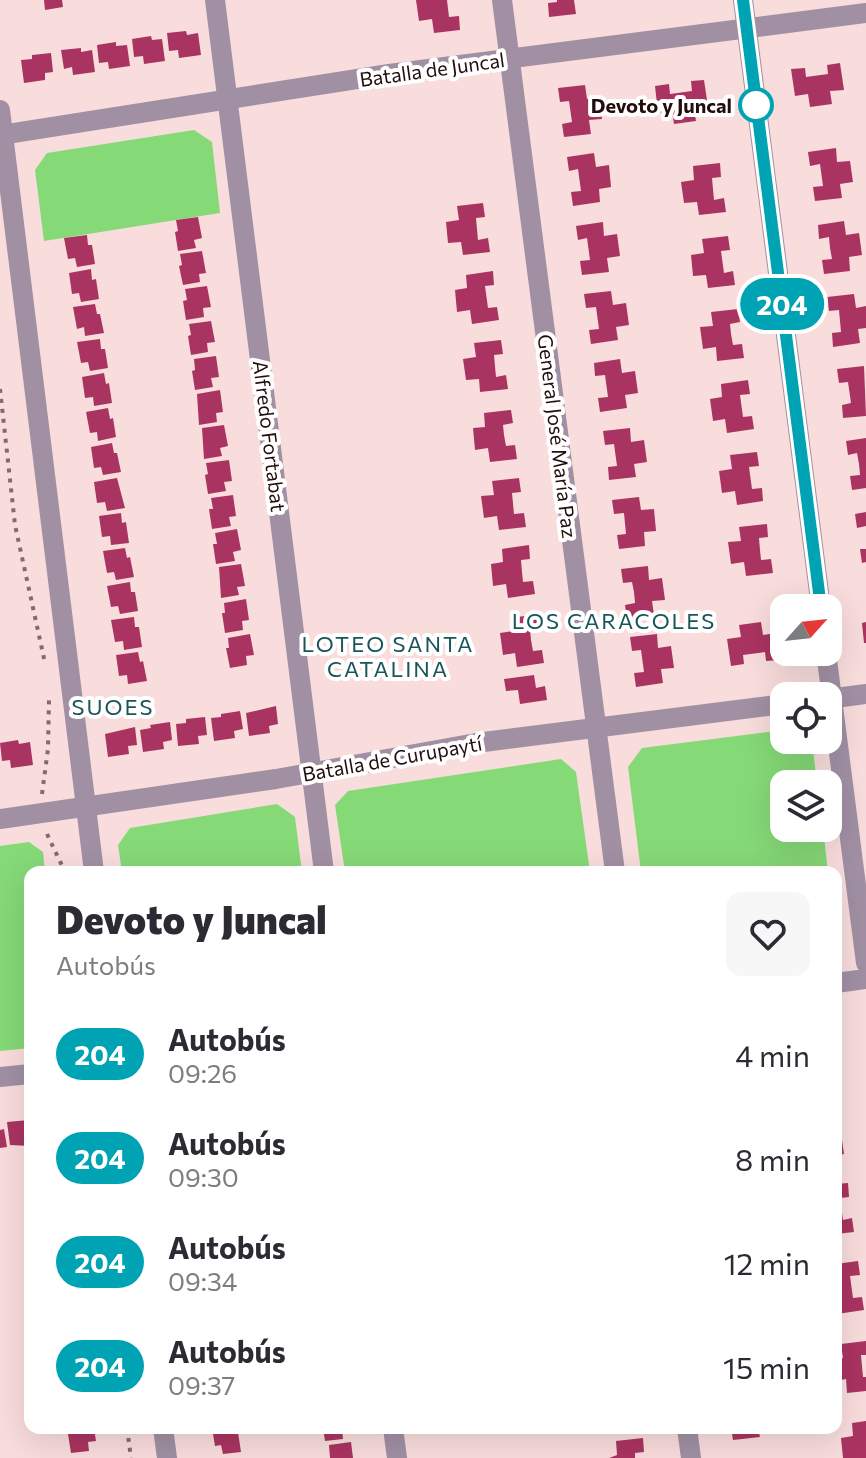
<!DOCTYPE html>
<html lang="es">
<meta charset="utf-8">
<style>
:root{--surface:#fff;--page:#f7f7f7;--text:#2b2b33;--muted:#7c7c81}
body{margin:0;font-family:Commissioner,sans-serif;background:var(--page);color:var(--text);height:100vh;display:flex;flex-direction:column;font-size:30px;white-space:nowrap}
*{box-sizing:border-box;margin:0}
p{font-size:26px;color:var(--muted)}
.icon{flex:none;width:44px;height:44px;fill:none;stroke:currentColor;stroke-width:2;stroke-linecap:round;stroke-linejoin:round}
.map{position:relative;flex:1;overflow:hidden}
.side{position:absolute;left:24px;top:866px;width:818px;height:568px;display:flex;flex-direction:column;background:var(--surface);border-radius:16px;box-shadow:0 8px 32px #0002}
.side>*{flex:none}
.badge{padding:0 16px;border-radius:26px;font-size:28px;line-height:52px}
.needle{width:52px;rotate:63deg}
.buttons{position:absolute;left:770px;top:594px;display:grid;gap:16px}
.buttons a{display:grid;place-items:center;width:72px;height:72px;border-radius:16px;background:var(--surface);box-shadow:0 8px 32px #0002;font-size:40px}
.map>.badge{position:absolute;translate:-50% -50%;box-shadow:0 0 0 4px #fff}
.round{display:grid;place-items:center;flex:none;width:84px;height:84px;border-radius:16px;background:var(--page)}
.overview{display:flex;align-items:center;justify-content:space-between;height:136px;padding:0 32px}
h1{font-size:38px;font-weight:800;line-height:60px}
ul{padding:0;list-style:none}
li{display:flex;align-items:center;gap:24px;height:104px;padding:0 32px}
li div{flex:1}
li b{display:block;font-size:30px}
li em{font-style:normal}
li .badge{min-width:88px;font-weight:700;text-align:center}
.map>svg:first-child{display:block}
.green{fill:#85d977}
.building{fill:#aa3461}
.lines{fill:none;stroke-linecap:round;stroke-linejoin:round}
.path{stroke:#846b6a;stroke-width:4;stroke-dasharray:4 6;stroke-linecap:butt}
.street{stroke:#a190a4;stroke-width:20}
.line-casing{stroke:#fff;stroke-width:18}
.line{stroke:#00a3b4;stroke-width:12}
.stop-dot{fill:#fff;stroke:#00a3b4;stroke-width:4}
.labels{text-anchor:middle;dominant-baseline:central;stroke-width:8;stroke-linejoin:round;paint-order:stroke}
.street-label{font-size:20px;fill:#230c0c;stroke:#fff}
.stop-label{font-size:20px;font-weight:bold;fill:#230c0c;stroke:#fff;text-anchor:end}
.neighbourhood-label{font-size:22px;letter-spacing:2px;fill:#195559;stroke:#fff}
</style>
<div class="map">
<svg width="866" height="1458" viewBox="0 0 866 1458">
<rect width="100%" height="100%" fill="#f9dddc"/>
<!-- green -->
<g class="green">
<polygon points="194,130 212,142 220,213 44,241 35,170 47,153"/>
<polygon points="784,730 784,740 812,741 817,784 784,784 784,828 823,828 828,872 641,872 628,767 642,748"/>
<polygon points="561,759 576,772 590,872 345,872 335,805 348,791"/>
<polygon points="277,804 295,817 302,872 122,872 118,845 130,828"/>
<polygon points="29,842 43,852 45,872 30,872 30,1048 0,1051 0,846"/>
</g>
<!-- building -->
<g class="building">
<polygon points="44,0 62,0 63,7 45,10"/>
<polygon points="416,0 447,0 449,17 459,16 460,30 434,33 432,19 419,21"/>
<polygon points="557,0 574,0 576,14 549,17 548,3 557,2"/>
<polygon points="186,31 187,35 198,33 201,55 179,58 178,50 169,51 167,33"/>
<polygon points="151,36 152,40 162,39 165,61 144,64 143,56 134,57 132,39"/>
<polygon points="116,42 116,46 127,45 130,66 109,69 108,62 99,63 97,45"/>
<polygon points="81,48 81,52 92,50 95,72 73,75 72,67 64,69 61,50"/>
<polygon points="51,53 53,72 45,73 45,80 24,83 21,60 32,59 32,55"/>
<polygon points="840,63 844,90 830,91 832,104 810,107 808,94 795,96 791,69 805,68 806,77 828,74 827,65"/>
<polygon points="704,80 708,107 694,108 696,121 674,124 672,111 658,113 655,86 669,84 670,94 692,91 691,81"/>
<polygon points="585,85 587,99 599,97 602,119 589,120 591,134 564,137 562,124 572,122 569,101 560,102 558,88"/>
<polygon points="836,148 837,162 850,161 853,182 840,184 842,198 815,201 813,187 823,186 820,164 810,166 808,152"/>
<polygon points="594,153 596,167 609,165 611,187 599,189 600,202 573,206 571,192 581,191 578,169 569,171 567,157"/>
<polygon points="720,163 721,177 712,178 714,200 724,198 726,212 699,215 697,202 684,203 681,182 694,180 693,166"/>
<polygon points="483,203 485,217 476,218 478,240 488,238 490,252 463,255 461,242 448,243 446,222 459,220 457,206"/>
<polygon points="198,217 202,238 194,240 196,248 178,251 175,232 178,231 176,220"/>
<polygon points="844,221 846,235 859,233 862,255 849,257 850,271 824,274 822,260 832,259 830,248 829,237 819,239 818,225"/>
<polygon points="603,222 604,236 617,234 620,256 607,258 609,272 582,275 580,261 590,260 587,238 578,240 576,226"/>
<polygon points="87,235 88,245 92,245 95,264 77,267 75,258 68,259 64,238"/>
<polygon points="728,236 730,250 721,251 724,273 733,271 735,285 708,288 706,275 693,276 691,255 704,253 702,239"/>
<polygon points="202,251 206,273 199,274 200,282 183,285 179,266 182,265 180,254"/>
<polygon points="91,269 92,280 96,279 99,299 81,302 79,293 72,294 69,273"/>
<polygon points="493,271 494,285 485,286 488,308 497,307 499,320 472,324 470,310 457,312 455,290 467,288 466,275"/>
<polygon points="207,286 211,307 203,308 204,317 186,320 183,301 187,300 185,289"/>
<polygon points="611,291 613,305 626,303 629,325 616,327 618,340 591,344 589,330 599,329 596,307 586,308 584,294"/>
<polygon points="854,294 856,308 866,306 866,328 858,329 860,343 833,347 832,333 841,332 839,310 829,311 827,297"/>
<polygon points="95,304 97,314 100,314 104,333 85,336 84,327 77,329 73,307"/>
<polygon points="738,309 740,322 730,324 731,334 733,345 742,344 744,358 717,361 716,347 703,349 700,327 713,326 711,312"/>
<polygon points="211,321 215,342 207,343 208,352 191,355 188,336 191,335 189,324"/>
<polygon points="100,339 101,349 105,349 108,368 90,371 88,362 81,363 77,342"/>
<polygon points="501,340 503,354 494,355 496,377 506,375 508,389 480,392 479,379 466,380 463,359 476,357 474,343"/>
<polygon points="216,356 219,377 211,378 213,387 195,390 192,371 195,370 194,359"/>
<polygon points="620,359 622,373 635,371 638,393 625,395 627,408 600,412 598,398 608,397 605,375 595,376 594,363"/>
<polygon points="864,366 866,416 843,418 842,405 851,403 848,382 839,383 837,369"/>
<polygon points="104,373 106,384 109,383 112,403 94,406 93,397 85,398 82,377"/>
<polygon points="748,380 750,394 740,395 743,417 752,416 754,429 727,433 725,419 713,421 710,399 722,397 721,384"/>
<polygon points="220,390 223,412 216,413 217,422 199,425 197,394"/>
<polygon points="108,408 110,419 113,418 116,437 98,441 97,432 90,433 86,412"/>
<polygon points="511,410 513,423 503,425 504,435 506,446 515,445 517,459 490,462 488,448 475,450 473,428 485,427 484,413"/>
<polygon points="224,425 228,446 220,448 222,456 204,459 202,428"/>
<polygon points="630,428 631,442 644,440 647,462 634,464 636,477 609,480 608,467 617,466 614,444 605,445 603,431"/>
<polygon points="866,438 866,488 852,490 850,476 860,475 859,464 857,453 848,455 846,441"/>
<polygon points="112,443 114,453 117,453 121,472 103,475 101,467 94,468 91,447"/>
<polygon points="757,452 759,466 749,467 752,489 762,488 763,501 737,505 735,491 722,493 719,471 732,469 730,455"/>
<polygon points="229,460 232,481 224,482 226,491 208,494 205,475 208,474 206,463"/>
<polygon points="117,478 125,508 107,511 105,502 97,503 94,482"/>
<polygon points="519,478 521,492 512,493 514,514 524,513 526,527 499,530 497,516 484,518 481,496 494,495 492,481"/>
<polygon points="233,495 236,516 229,517 231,526 212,529 209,509 213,509 211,498"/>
<polygon points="639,497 641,510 654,509 656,531 644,532 645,546 619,549 617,535 626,534 624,513 614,514 612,500"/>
<polygon points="866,512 866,526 857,528 855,514"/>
<polygon points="121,513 122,523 126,522 129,543 111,545 110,536 102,537 99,516"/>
<polygon points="767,524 768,537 759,538 760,550 761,560 771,559 773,573 746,576 744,562 731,564 728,542 741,541 739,527"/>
<polygon points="237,529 241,550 233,552 235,561 216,564 213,544 217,544 215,533"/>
<polygon points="529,545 530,559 521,560 522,572 523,582 533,581 535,594 508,598 506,584 493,586 491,564 503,562 502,549"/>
<polygon points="125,548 127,558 130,557 134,577 116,580 114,572 107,573 103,551"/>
<polygon points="860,549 866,549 866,562 862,563"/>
<polygon points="241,564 245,586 237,587 239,595 221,598 219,567"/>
<polygon points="648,566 649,580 662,578 665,600 652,601 654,615 627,619 625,605 635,603 634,592 632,582 623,583 621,569"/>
<polygon points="130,582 131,592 135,592 138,611 120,614 118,606 111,607 107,586"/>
<polygon points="246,599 249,620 242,621 243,630 225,633 222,613 225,613 224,603"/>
<polygon points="538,614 540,628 530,629 531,640 533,651 542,650 544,663 517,667 515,653 503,655 500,633 513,631 511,618"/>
<polygon points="134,617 135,627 139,627 142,647 124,650 123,641 115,642 111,620"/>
<polygon points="761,622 763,635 776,633 780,660 766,661 765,652 743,655 744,664 731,666 727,639 741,637 739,625"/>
<polygon points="866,622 866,643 864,643 862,623"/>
<polygon points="250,634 254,655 246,656 247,665 230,668 226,648 229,648 228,638"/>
<polygon points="657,634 658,648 671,646 674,668 661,669 663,683 636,687 634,673 644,672 641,650 632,651 630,637"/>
<polygon points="138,652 140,662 143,661 147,681 128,684 127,675 119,676 116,655"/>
<polygon points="534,675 536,688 545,686 547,700 520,704 518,690 506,691 504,679"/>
<polygon points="276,706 278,724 269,726 270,733 249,736 246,713"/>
<polygon points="240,711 243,729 234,731 235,738 214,741 211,718 221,717 221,714"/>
<polygon points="205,717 207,735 198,736 199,744 178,746 176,724 186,723 186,719"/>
<polygon points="170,722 172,740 163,742 164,749 143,752 140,730 151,728 150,725"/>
<polygon points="135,727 137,745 128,746 129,754 108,757 105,734"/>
<polygon points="18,740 19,744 30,742 33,765 11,768 10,760 2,761 0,743"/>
<polygon points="29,1120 30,1146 10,1145 7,1122"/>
<polygon points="4,1129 7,1147 0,1148 0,1130"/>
<polygon points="842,1140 844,1154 836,1155 836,1141"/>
<polygon points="848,1183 849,1197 840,1198 843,1220 852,1218 854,1232 836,1234 836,1184"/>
<polygon points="858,1261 860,1275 850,1276 853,1298 862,1297 864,1310 837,1314 836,1264"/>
<polygon points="866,1341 866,1355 861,1355 863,1377 866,1377 866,1391 847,1393 846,1379 836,1381 836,1359 843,1358 841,1344"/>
<polygon points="866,1421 866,1458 843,1458 841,1438 853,1436 852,1423"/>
<polygon points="71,1428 94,1428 96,1441 88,1442 89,1451 71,1453 68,1434 72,1433"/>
<polygon points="212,1428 235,1428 235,1433 238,1432 241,1452 223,1454 221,1445 215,1446"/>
<polygon points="323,1428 342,1428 343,1439 325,1441"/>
<polygon points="731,1428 758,1428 760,1437 733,1440"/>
<polygon points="643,1438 644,1452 635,1453 635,1458 609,1458 617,1455 616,1441"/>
<polygon points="351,1442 353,1458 330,1458 329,1445"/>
</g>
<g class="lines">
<!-- path -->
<g class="path">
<polyline points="0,389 15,525 45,663"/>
<polyline points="42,794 48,749 49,700"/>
<polyline points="47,834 65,872"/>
<polyline points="127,1428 131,1458"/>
</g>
<!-- street -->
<g class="street">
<polyline points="215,0 324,872"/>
<polyline points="502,0 615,872"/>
<polyline points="743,0 821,608"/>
<polyline points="0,110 94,872"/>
<polyline points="0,135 389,74 866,13"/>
<polyline points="826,652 866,963"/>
<polyline points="828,699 866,694"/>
<polyline points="0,819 276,779 476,743 784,704"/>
<polyline points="836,983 866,979"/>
<polyline points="0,1077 30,1074"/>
<polyline points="163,1428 167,1458"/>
<polyline points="393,1428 397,1458"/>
<polyline points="687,1428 691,1458"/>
</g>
</g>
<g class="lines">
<defs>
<polyline id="line" points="743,0 821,608"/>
</defs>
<!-- line casing -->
<use href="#line" class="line-casing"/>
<!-- line -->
<use href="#line" class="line"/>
</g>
<!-- markers -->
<circle class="stop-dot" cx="756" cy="105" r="16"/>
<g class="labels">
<!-- street labels -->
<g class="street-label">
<text transform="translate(432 69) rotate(-8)">Batalla de Juncal</text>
<text transform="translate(270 436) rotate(83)">Alfredo Fortabat</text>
<text transform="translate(558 436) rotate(83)">General José María Paz</text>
<text transform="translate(392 758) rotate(-10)">Batalla de Curupaytí</text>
</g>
<!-- stop labels -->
<g class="stop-label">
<text x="732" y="105">Devoto y Juncal</text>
</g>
<!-- neighbourhood labels -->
<g class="neighbourhood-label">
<text x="614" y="620">LOS CARACOLES</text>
<text x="388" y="643">LOTEO SANTA<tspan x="388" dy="25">CATALINA</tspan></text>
<text x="113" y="706">SUOES</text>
</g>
</g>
</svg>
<div class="buttons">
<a><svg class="needle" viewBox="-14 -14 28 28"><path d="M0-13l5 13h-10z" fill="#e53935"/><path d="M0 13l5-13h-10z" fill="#7c7c81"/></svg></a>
<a><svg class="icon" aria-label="locate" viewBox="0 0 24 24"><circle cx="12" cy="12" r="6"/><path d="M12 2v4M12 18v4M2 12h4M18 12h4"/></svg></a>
<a><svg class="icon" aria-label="layers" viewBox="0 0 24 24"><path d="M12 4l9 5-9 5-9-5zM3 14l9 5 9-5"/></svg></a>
</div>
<b class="badge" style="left:782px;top:304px;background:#00a3b4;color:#fff">204</b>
<section class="side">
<div class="overview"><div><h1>Devoto y Juncal</h1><p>Autobús</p></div><a class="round"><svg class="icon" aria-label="heart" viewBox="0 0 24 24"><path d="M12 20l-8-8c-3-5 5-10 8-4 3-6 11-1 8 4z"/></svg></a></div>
<ul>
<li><span class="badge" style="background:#00a3b4;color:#fff">204</span><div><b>Autobús</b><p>09:26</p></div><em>4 min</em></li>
<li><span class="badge" style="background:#00a3b4;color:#fff">204</span><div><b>Autobús</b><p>09:30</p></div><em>8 min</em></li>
<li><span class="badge" style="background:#00a3b4;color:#fff">204</span><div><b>Autobús</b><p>09:34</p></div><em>12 min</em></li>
<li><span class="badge" style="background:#00a3b4;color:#fff">204</span><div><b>Autobús</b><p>09:37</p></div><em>15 min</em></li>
</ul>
</section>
</div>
